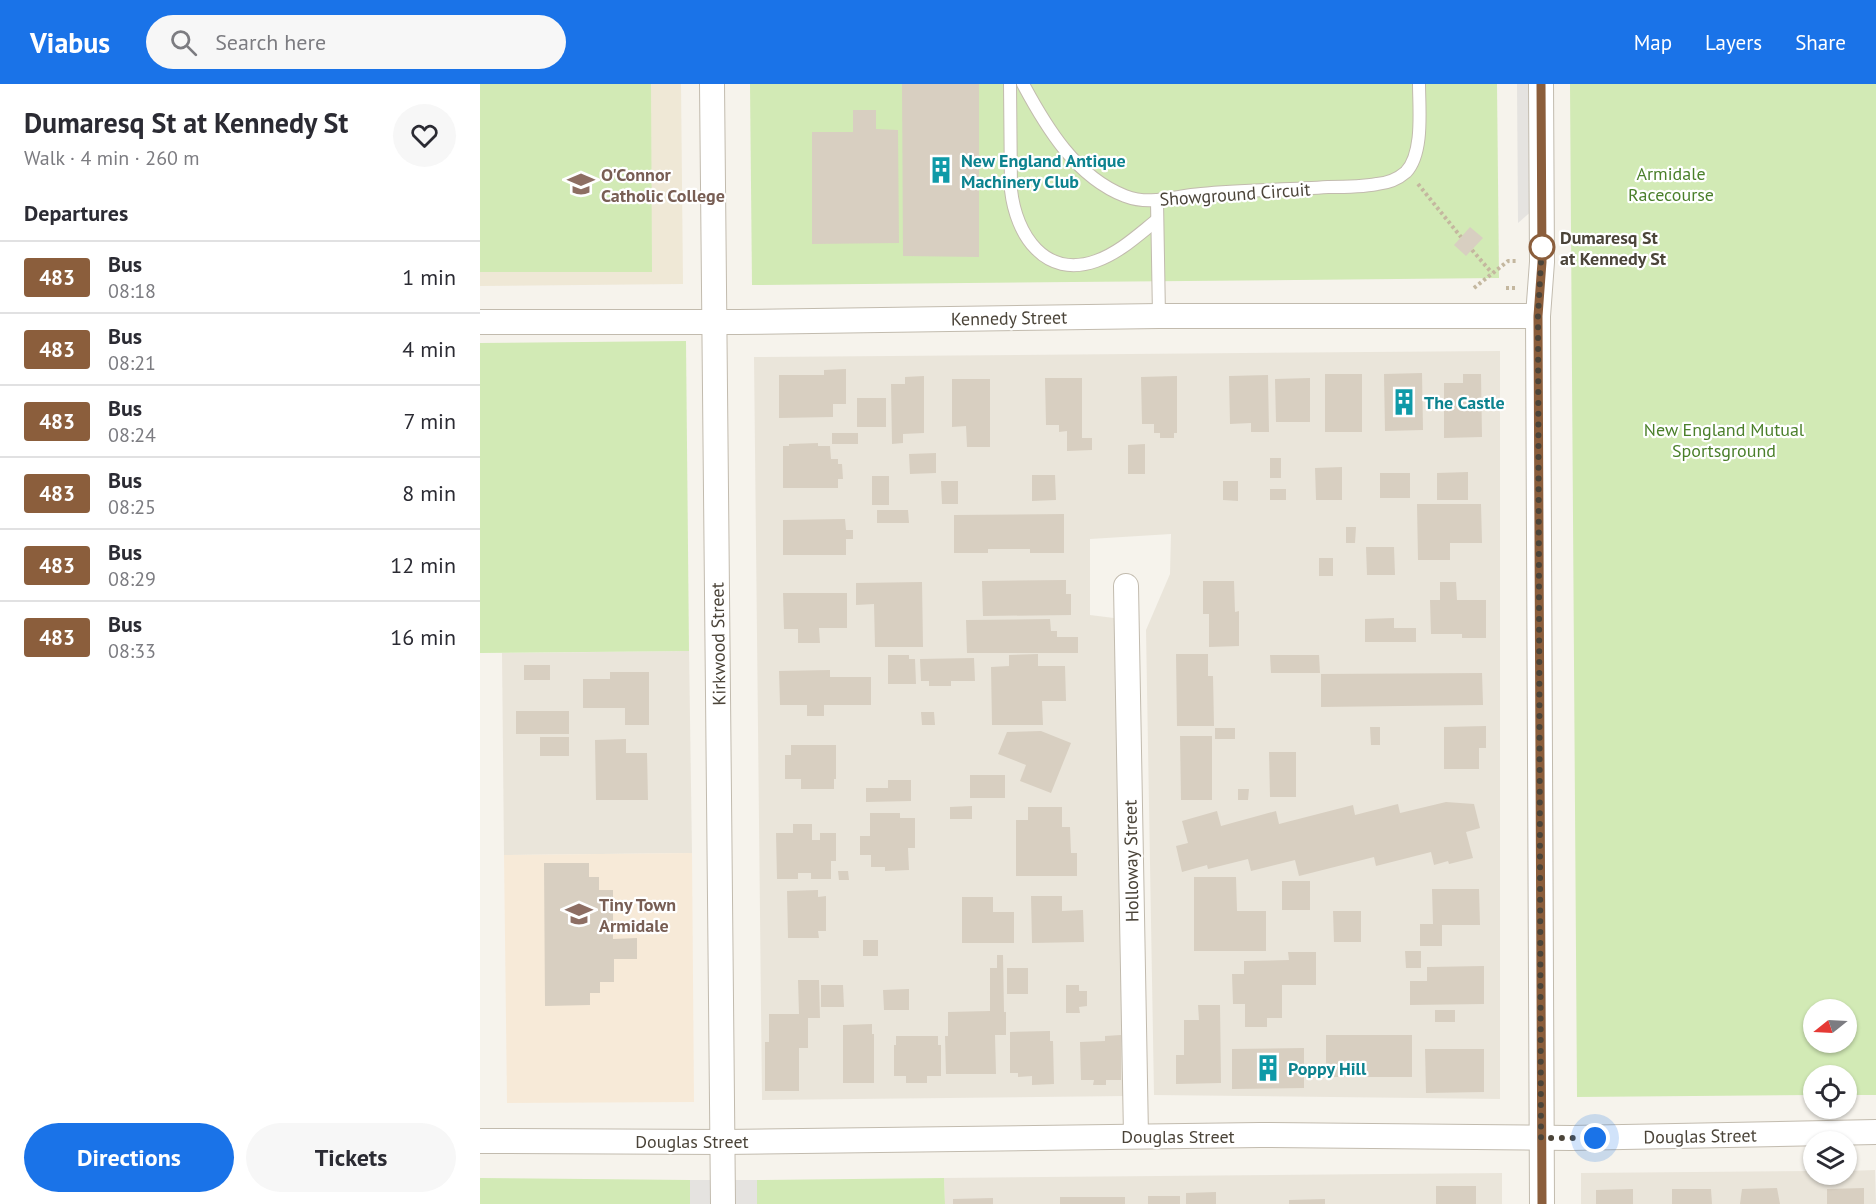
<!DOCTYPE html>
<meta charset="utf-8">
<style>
:root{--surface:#fff;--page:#f7f7f7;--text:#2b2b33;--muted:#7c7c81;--line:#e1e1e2;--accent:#1a73e8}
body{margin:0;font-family:"PT Sans",sans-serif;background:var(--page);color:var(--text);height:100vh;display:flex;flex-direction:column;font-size:22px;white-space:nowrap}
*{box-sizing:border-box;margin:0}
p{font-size:20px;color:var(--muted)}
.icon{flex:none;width:33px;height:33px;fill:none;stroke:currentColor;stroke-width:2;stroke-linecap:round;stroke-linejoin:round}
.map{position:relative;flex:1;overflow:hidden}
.details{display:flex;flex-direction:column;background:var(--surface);width:480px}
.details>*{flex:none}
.badge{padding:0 12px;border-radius:4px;font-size:21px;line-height:39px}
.needle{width:39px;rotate:252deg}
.tools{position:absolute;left:1323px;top:915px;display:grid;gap:12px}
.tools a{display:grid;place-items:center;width:54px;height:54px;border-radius:50%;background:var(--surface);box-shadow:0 2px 4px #0004;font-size:30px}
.you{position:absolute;width:30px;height:30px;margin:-15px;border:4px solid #fff;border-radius:50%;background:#1a73e8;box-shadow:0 0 0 9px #1a73e833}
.map>.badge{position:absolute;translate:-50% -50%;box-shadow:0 0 0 3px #fff}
h2{padding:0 24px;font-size:22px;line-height:54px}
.round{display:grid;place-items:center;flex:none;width:63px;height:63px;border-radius:32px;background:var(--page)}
.headline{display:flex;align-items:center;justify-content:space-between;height:102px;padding:0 24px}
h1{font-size:28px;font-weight:700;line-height:45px}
.button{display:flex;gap:12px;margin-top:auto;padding:12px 24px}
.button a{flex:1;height:69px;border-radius:36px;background:var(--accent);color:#fff;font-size:24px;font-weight:700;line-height:69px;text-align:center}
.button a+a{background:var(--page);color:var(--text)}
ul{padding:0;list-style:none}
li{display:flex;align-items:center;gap:18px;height:72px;padding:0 24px;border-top:2px solid var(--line)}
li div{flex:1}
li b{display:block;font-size:22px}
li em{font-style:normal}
li .badge{min-width:66px;font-weight:700;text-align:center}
header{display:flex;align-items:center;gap:36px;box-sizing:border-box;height:84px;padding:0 30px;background:var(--accent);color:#fff}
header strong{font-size:28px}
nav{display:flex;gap:33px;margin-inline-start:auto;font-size:21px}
.search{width:420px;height:54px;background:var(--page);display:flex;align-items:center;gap:15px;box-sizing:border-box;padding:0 21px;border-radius:33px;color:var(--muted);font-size:22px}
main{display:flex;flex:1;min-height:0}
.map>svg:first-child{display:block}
.residential{fill:#eae5da}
.commercial{fill:#f7ead8}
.education{fill:#efe8d6}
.green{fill:#d2eab5;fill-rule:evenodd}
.parking{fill:#e5e3e0}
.building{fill:#d8cfc1}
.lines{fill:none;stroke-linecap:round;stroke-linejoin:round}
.lane-casing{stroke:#c2bbae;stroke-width:14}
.street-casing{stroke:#c2bbae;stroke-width:26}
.path{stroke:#c4b79f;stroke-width:4;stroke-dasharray:3 3;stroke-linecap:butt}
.lane{stroke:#fff;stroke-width:12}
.street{stroke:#fff;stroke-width:24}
.line-casing{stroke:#fff;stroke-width:14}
.line{stroke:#8b5e3c;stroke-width:9}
.walk{stroke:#4b4439;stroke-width:6;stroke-dasharray:0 10.8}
.stop-dot{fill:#fff;stroke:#8b5e3c;stroke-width:3}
.labels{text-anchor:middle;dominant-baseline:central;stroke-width:4.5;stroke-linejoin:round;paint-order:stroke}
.culture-label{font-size:18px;font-weight:bold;fill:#0d838f;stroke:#fff;text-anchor:start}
.park-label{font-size:18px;fill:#4a7f2a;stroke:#fff}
.education-label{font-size:18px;font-weight:bold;fill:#785e54;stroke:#fff;text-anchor:start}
.street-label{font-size:18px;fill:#4b4439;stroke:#fff}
.stop-label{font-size:18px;font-weight:bold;fill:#4b4439;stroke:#fff;text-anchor:start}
</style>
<header>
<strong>Viabus</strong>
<div class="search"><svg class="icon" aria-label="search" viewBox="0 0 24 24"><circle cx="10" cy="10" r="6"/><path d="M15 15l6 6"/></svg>Search here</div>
<nav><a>Map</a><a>Layers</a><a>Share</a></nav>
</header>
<main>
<section class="details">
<div class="headline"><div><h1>Dumaresq St at Kennedy St</h1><p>Walk · 4 min · 260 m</p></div><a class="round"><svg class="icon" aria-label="heart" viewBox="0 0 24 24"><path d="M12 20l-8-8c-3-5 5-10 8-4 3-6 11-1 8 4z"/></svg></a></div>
<h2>Departures</h2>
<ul>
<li><span class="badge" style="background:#8b5e3c;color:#fff">483</span><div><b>Bus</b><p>08:18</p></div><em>1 min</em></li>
<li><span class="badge" style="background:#8b5e3c;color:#fff">483</span><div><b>Bus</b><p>08:21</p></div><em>4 min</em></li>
<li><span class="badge" style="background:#8b5e3c;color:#fff">483</span><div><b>Bus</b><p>08:24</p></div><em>7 min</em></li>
<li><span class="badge" style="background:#8b5e3c;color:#fff">483</span><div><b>Bus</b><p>08:25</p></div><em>8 min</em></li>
<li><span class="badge" style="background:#8b5e3c;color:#fff">483</span><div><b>Bus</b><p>08:29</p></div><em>12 min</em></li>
<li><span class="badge" style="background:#8b5e3c;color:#fff">483</span><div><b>Bus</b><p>08:33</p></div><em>16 min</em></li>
</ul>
<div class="button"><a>Directions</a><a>Tickets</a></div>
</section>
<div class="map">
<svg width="1396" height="1120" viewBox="0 0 1396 1120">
<rect width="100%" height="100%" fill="#f6f3ec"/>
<!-- residential -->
<g class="residential">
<polygon points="1020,267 1020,1015 674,1011 666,546 690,490 691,450 610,455 610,531 634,534 643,871 644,1012 282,1016 274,273"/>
<polygon points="209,567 212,769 24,771 22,569"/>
<polygon points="1395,1086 1396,1120 1101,1120 1101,1089 1333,1087 1334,1090 1366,1090 1367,1087"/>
<polygon points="1022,1089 1022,1120 465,1120 464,1094"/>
</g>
<!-- commercial -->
<polygon class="commercial" points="212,769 214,1018 27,1019 24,771"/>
<!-- education -->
<polygon class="education" points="0,0 201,0 203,200 0,202"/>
<!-- green -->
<g class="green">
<polygon points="0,0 171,0 172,188 0,188"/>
<polygon points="270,0 1017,0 1019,194 272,201"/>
<path d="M1090,0H1396V1011H1367L1366,992H1334L1333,1011L1097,1013ZM1334,926H1366V958H1334Z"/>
<polygon points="206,257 209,567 0,569 0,259"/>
<polygon points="0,1094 210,1096 210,1120 0,1120"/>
<polygon points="464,1094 465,1120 277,1120 277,1096"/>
</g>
<!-- parking -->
<g class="parking">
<polygon points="1037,0 1053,0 1054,125 1038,139"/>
<rect x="210" y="1096" width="67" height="24"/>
</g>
<!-- building -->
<g class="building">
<polygon points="422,0 499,0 499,173 423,172"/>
<polygon points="373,26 396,26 396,45 418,46 419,159 332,160 332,48 373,48"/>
<polygon points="990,143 1003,154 986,172 974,161"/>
<polygon points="366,285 366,320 353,320 353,333 299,334 299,291 344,291 344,286"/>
<polygon points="942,289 943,346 905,347 904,290"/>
<rect x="845" y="290" width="37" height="58"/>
<polygon points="983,290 1001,290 1002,353 964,354 964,299 983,299"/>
<polygon points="788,291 789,348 771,348 771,339 750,340 749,292"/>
<polygon points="444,292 444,349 423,350 423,359 412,360 411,300 425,300 425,293"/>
<polygon points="697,292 697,349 694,349 694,354 680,354 680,349 674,349 674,340 662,340 661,293"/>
<polygon points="565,294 602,294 602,354 612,354 612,366 587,367 587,347 579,348 579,341 566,341"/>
<polygon points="830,294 830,338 796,338 795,295"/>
<polygon points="472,295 510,295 510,363 487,363 486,342 472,343"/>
<rect x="377" y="314" width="29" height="29"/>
<rect x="352" y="349" width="26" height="11"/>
<polygon points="338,359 338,362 350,362 351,375 358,375 358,380 362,380 363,395 358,395 358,404 303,404 303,362 309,362 309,360"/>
<polygon points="665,360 665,390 648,390 648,361"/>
<polygon points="456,369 456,389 430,390 429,370"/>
<rect x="790" y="374" width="11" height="20"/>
<polygon points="862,383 862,416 836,416 835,384"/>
<polygon points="988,388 988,416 957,416 957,389"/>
<rect x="900" y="389" width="30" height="25"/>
<polygon points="552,391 575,391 576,416 552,417"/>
<rect x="392" y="392" width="17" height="29"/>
<polygon points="461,397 478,397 478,420 462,420"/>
<polygon points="743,397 758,397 758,417 743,416"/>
<rect x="790" y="405" width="16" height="11"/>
<polygon points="937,420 1001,420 1002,459 970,459 970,476 938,476"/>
<polygon points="397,426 428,426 429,439 397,439"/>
<polygon points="584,430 584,469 550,469 550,465 508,465 508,469 474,469 474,431"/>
<polygon points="365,435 366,446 373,446 373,455 366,455 366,471 303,471 303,436"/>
<polygon points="866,443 876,443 875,459 866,459"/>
<polygon points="886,463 914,463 915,491 887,491"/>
<rect x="839" y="474" width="14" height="18"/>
<polygon points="586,496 586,510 591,510 591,531 503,532 502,497"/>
<polygon points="723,497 754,497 755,528 759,527 759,562 729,563 729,530 723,530"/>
<polygon points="442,498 443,563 395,563 394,520 376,521 376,499"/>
<polygon points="960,498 976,498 977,516 1006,516 1006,554 982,554 982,550 951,550 950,516 960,516"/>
<polygon points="303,509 367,509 367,544 339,544 340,559 318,559 318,545 304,545"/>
<polygon points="914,534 914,544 936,544 936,558 885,558 885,535"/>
<polygon points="570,535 571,547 577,547 577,553 598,553 598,569 487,569 486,536"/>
<polygon points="558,570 558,582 585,582 586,617 562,617 563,641 512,641 511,583 529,582 529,571"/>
<polygon points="696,570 728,570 728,592 733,592 734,642 697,642"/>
<polygon points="408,571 429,571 429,575 435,575 436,600 408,600"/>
<polygon points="790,571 839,571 840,589 791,589"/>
<polygon points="494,574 495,597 471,597 471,602 449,602 449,597 441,597 440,575"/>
<rect x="44" y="581" width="26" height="15"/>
<polygon points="350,586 350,593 391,593 391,621 344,621 344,632 327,632 327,621 300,621 299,587"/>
<polygon points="130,588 169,588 169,641 145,641 145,624 103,624 103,595 130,595"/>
<polygon points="1002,589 1003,621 841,623 841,590"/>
<rect x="36" y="627" width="53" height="23"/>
<polygon points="441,628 454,628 455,641 442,641"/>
<polygon points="1006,642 1006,664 999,664 999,685 964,685 964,643"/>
<polygon points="890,643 900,643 900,661 891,661"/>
<rect x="735" y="644" width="20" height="11"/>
<polygon points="561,647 591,659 571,709 540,697 546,681 518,670 527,648"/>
<polygon points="700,652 732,652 732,716 701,716"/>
<rect x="60" y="653" width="29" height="19"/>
<polygon points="146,655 146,669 167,669 168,716 116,716 115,656"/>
<polygon points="311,661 356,661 356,695 354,695 354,705 321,705 321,695 305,695 305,671 311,671"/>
<polygon points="789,668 816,668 816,713 790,713"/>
<rect x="490" y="691" width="35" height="23"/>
<polygon points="408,696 431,696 431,717 386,718 386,704 408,704"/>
<polygon points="758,705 769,705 768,716 758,716"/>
<polygon points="966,718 994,720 1000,744 986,748 993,774 969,780 968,777 954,781 951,768 896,782 894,773 819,792 815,776 771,787 768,775 728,785 727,781 702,788 696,762 708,759 702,737 737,727 741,742 796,727 799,740 873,721 875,731 918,720 920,729"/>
<polygon points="492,722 492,735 470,735 470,723"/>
<polygon points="548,723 582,723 582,743 590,743 591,769 597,769 597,792 536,792 536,736 548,736"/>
<polygon points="390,729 420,729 420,734 435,734 435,764 428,764 429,786 405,787 405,783 391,783 391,771 380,771 380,752 390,752"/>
<polygon points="313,740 332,740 332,756 340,756 340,749 356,749 356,777 351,777 351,795 331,795 331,789 318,789 318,795 297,795 296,749 313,749"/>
<polygon points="64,779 109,779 109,793 119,793 119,806 133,806 133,855 157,854 157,875 134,875 134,898 120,898 120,909 110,909 110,921 65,922"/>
<polygon points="358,787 368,787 369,796 359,796"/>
<polygon points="714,793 756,793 757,827 786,827 786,867 714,867"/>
<rect x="802" y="797" width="28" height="29"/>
<polygon points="952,805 999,805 1000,841 962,841 962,862 940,862 940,840 953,840"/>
<polygon points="338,806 338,813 346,812 346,847 338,847 339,854 308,854 307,807"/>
<polygon points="551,812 582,812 582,827 603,826 604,858 552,859"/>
<polygon points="482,813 513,813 513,828 534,828 534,859 482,859"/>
<polygon points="853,827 881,827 881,858 854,858"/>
<rect x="383" y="856" width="15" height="16"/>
<polygon points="925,867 941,867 941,884 926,884"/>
<polygon points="808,868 836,868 836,901 802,901 802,934 787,934 787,943 765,943 765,920 753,920 752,890 764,890 764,877 809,876"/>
<polygon points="517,871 523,871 524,928 526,928 526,951 515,951 516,990 466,990 465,952 468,952 468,928 510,927 510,884 517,884"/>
<polygon points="1004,882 1004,920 930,921 930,897 947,897 947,883"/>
<rect x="527" y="884" width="21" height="26"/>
<polygon points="318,896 339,896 340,934 328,934 328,964 319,964 319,1007 285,1007 285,958 289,958 289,930 319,930"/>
<polygon points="341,901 363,901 364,923 341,923"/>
<polygon points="586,901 599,901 599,907 607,907 607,922 599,923 600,929 586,929"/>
<polygon points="429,905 429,926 404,926 403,906"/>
<polygon points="718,921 740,921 741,999 696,1000 696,971 704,971 704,936 719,936"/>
<rect x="955" y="926" width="20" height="12"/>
<polygon points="392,940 392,950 394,950 394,999 363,999 363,941"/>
<polygon points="570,947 570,957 573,957 574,1000 552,1001 552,992 538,993 538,989 530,989 530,948"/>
<polygon points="641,951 641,996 626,996 626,1001 613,1001 614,996 601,996 600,958 625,957 625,952"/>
<rect x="846" y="951" width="86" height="42"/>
<polygon points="416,952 458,952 458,961 461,961 461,992 447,992 447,999 426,999 426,992 414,992 414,961 416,961"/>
<polygon points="824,964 824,1004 752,1005 752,965"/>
<polygon points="945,965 1004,965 1004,1008 946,1009"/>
<rect x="956" y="1102" width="40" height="18"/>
<polygon points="1297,1104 1300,1120 1260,1120 1262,1105"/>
<polygon points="1384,1104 1384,1120 1347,1120 1347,1105"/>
<polygon points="1153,1105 1153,1120 1116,1120 1116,1106"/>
<polygon points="1192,1105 1231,1105 1232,1120 1192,1120"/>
<polygon points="736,1108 736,1120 706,1120 706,1109"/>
<rect x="668" y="1112" width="32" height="8"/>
<rect x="580" y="1113" width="65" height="7"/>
<polygon points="513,1114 513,1120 473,1120 473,1115"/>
<polygon points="845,1115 845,1120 809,1120 809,1116"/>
</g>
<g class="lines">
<defs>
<g id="lane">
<path d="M530,0L531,106C536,151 565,195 616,177C639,169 658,151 677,136"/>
<path d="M543,0C566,43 596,93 645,112C671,122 694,112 721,110C763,106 805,106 848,103C864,103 881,103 897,100C908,99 918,95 926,88C944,69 939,24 939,0"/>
<polyline points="677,117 679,232"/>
</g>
<g id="street">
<polyline points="232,0 243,1120"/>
<polyline points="1061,0 1062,178 1058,232 1062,1120"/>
<polyline points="0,238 258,238 679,232 1058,232"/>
<polyline points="646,502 656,1052"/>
<polyline points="0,1057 243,1058 780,1051 1091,1054 1396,1048"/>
</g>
</defs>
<!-- lane casing -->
<use href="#lane" class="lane-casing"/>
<!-- street casing -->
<use href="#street" class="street-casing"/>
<!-- path -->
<g class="path">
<polyline points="938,100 981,153"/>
<polyline points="992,166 1012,189"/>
<polyline points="994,204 1028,177 1038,177"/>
<polyline points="1026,204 1038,204"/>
</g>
<!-- lane -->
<use href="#lane" class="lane"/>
<!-- street -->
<use href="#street" class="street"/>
</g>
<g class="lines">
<defs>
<polyline id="line" points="1061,0 1062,178 1058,232 1062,1120"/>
</defs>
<!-- line casing -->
<use href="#line" class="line-casing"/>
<!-- line -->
<use href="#line" class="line"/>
<!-- walk -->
<polyline class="walk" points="1062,163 1062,160 1058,232 1061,1054 1115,1054"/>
</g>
<!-- icons -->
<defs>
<symbol id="building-bare" viewBox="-9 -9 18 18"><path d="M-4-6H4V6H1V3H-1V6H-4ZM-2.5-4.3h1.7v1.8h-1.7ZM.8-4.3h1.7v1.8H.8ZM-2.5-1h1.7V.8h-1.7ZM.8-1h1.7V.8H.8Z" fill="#0f9aa8" stroke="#fff" stroke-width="2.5" paint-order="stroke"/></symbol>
<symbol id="school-bare" viewBox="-9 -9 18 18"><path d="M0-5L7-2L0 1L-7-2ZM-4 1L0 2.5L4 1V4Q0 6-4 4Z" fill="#8d6e63" stroke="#fff" stroke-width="2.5" paint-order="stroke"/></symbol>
</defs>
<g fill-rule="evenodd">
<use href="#building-bare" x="442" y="67" width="38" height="38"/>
<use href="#school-bare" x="82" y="81" width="38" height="38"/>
<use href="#building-bare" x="905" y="299" width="38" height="38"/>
<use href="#school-bare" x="80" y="811" width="38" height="38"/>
<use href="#building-bare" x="769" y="965" width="38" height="38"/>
</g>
<!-- markers -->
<circle class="stop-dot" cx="1062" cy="163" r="12"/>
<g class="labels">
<!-- culture labels -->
<g class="culture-label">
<text x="481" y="76">New England Antique<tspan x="481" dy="21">Machinery Club</tspan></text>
<text x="944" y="318">The Castle</text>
<text x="808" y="984">Poppy Hill</text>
</g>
<!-- park labels -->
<g class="park-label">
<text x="1191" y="89">Armidale<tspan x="1191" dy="21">Racecourse</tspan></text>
<text x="1244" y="345">New England Mutual<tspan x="1244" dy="21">Sportsground</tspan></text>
</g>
<!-- education labels -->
<g class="education-label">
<text x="121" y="90">O'Connor<tspan x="121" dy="21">Catholic College</tspan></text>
<text x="119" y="820">Tiny Town<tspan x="119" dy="21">Armidale</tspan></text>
</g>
<!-- street labels -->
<g class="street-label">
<text transform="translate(755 110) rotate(-4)">Showground Circuit</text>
<text transform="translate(529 234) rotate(-1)">Kennedy Street</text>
<text transform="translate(238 560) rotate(-91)">Kirkwood Street</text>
<text transform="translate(651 777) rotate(-91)">Holloway Street</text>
<text x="698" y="1052">Douglas Street</text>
<text transform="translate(1220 1052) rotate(-1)">Douglas Street</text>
<text x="212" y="1057">Douglas Street</text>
</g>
<!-- stop labels -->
<g class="stop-label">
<text x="1080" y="153">Dumaresq St<tspan x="1080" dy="21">at Kennedy St</tspan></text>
</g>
</g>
</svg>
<div class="tools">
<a><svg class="needle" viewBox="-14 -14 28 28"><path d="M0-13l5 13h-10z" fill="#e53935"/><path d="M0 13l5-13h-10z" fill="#7c7c81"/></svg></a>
<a><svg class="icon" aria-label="locate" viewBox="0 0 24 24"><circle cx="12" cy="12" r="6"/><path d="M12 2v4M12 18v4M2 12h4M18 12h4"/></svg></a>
<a><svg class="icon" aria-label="layers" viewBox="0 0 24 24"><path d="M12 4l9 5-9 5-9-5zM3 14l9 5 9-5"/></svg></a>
</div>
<div class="you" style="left:1115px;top:1054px"></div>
</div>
</main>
